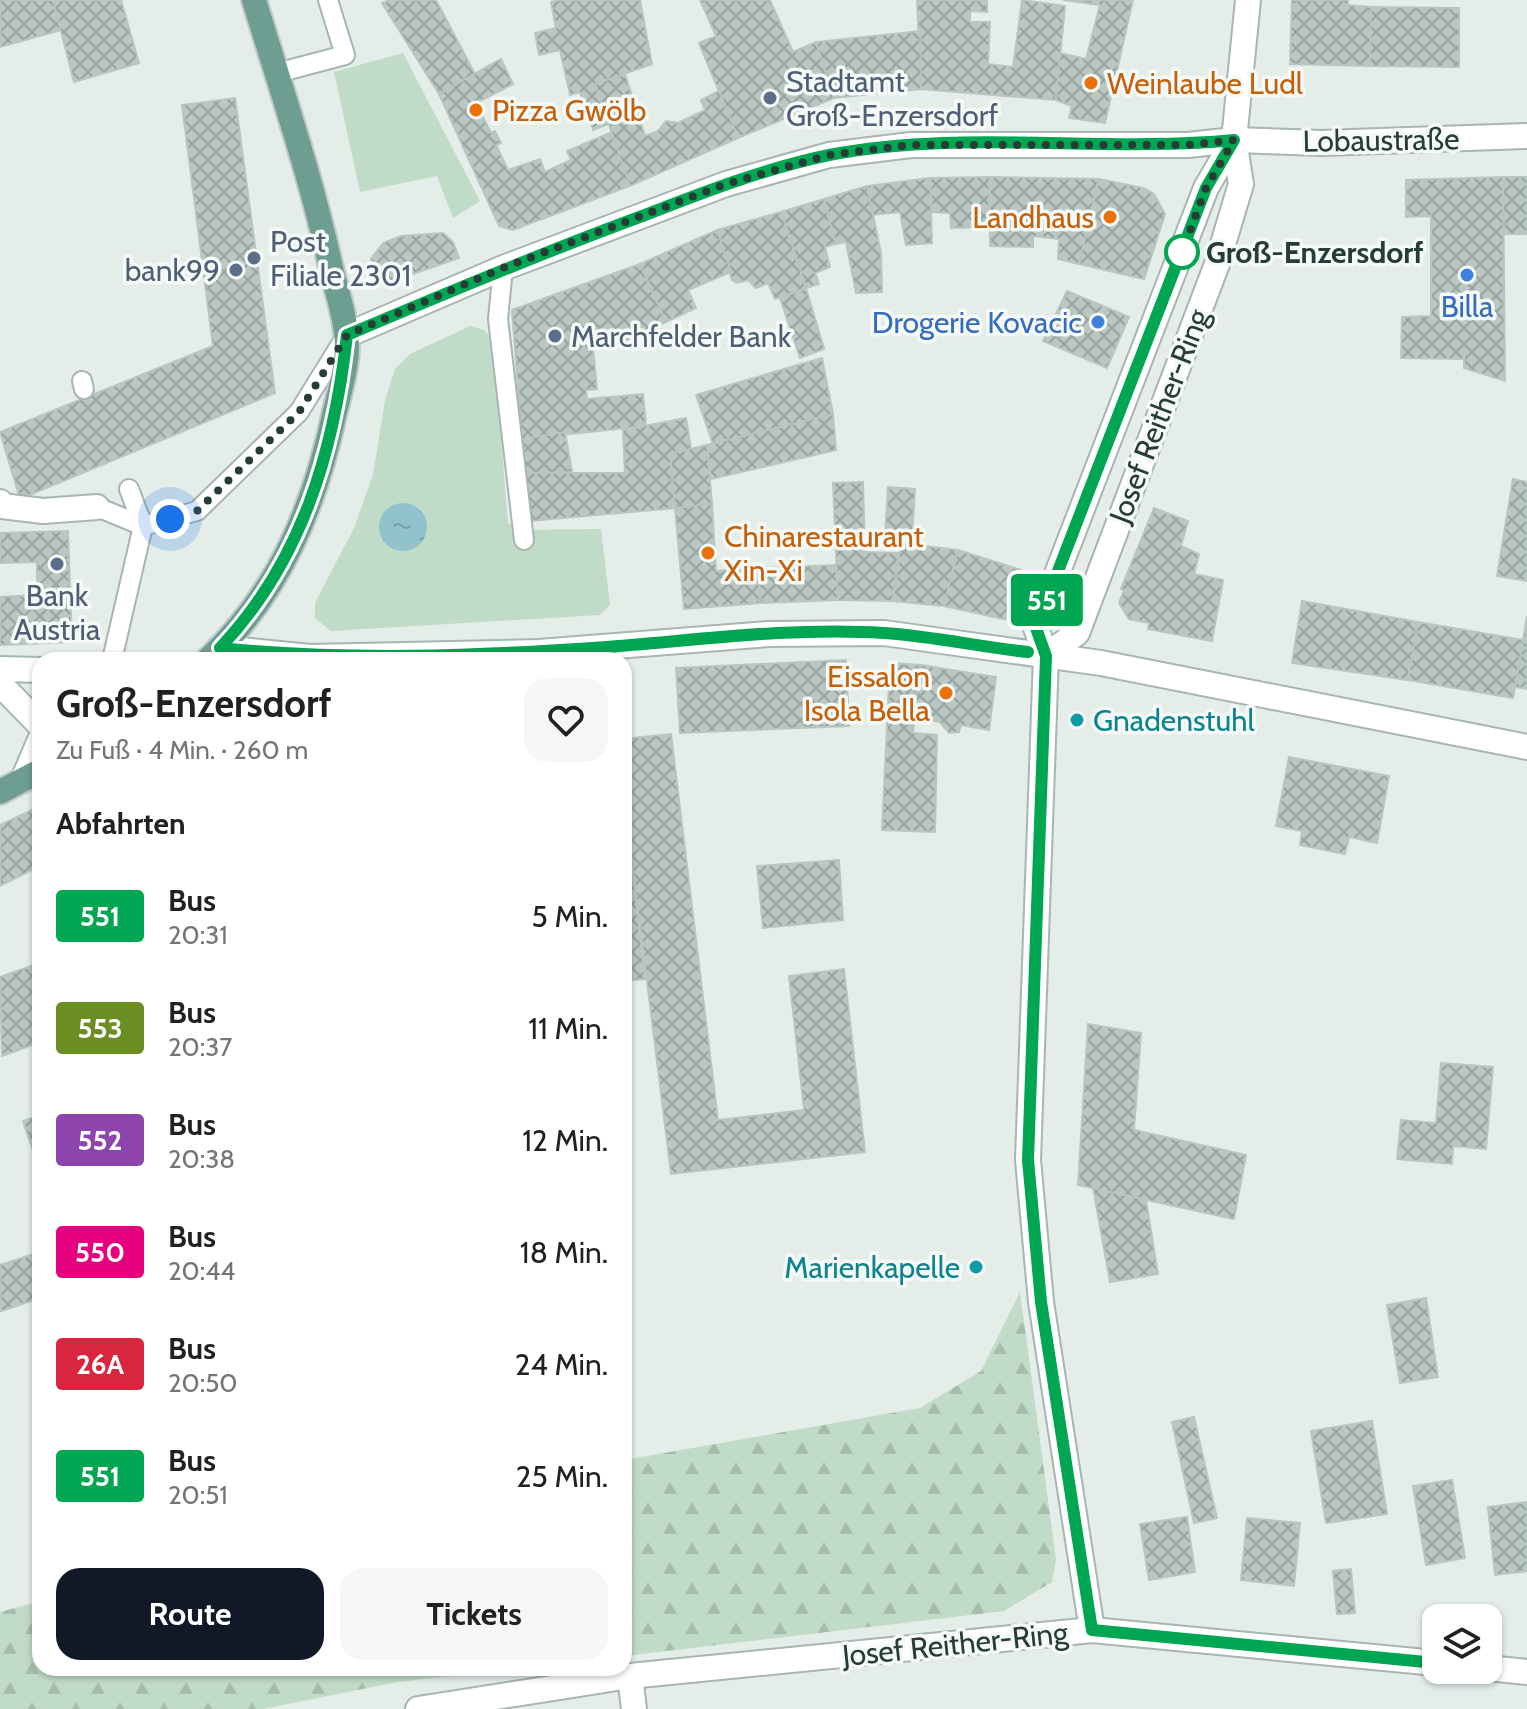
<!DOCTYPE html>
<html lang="de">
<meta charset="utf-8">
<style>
:root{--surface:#fff;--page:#f6f6f6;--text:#202124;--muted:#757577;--accent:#111827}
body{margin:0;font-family:Cabin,sans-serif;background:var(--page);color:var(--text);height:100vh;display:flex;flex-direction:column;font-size:30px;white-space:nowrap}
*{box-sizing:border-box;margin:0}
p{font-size:26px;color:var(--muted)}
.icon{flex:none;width:44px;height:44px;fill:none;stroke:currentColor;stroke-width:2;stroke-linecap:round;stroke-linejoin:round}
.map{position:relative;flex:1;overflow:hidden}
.drawer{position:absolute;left:32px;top:652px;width:600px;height:1024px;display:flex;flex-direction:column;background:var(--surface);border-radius:24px;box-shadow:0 2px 6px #0004}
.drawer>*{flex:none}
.badge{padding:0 16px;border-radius:6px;font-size:28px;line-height:52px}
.fabs{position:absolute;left:1422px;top:1604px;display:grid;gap:16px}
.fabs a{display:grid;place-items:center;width:80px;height:80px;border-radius:16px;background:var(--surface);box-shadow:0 2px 6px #0004;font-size:40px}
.you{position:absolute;width:40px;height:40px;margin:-20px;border:6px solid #fff;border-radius:50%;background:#1a73e8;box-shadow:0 0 0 12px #1a73e833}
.map>.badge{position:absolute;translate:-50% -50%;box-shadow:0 0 0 4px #fff}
h2{padding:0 24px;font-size:30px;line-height:72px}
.round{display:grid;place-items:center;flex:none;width:84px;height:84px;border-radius:24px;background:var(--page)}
.summary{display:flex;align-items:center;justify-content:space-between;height:136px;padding:0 24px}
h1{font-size:38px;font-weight:700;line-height:60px}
.button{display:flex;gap:16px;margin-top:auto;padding:16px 24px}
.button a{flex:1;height:92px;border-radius:24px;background:var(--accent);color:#fff;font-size:32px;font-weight:700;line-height:92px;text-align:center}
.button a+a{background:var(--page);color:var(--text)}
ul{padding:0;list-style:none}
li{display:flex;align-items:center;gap:24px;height:112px;padding:0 24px}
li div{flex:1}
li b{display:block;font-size:30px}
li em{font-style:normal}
li .badge{min-width:88px;font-weight:700;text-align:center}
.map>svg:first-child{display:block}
.forest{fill:url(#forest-firs)}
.park{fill:#c0dbc7}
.water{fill:url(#water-ripples)}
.building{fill:url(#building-cross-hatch);stroke:#b8c6c0;stroke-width:2}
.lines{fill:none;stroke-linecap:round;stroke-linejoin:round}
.lane-casing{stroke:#a8b5b0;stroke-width:22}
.street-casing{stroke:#a8b5b0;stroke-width:28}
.secondary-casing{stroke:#a4b7b0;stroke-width:28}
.primary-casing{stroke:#c2c9c7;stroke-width:28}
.lane{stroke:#fff;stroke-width:18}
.street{stroke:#fff;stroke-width:24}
.secondary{stroke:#fff;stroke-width:24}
.primary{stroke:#6e9e91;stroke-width:24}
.line-casing{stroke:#fff;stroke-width:18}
.line{stroke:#00a651;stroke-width:12}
.walk{stroke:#263d36;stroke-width:8;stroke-dasharray:0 14.4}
.food-dot{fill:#e8710a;stroke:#f5f9f7;stroke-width:3}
.service-dot{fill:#5c6f8a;stroke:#f5f9f7;stroke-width:3}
.stop-dot{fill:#fff;stroke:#00a651;stroke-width:4}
.shop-dot{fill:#3f7fe0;stroke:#f5f9f7;stroke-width:3}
.culture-dot{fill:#0f9aa8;stroke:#f5f9f7;stroke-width:3}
.labels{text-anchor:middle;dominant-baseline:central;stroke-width:7;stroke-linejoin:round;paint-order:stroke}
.service-label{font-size:30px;fill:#4e5e75;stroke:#f5f9f7;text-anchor:start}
.food-label{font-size:30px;fill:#c56008;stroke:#f5f9f7;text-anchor:start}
.street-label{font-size:30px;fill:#263d36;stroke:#f5f9f7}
.stop-label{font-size:30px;font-weight:bold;fill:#263d36;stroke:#f5f9f7;text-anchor:start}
.shop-label{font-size:30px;fill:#366cbe;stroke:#f5f9f7}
.culture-label{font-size:30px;fill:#0d838f;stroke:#f5f9f7;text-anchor:start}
</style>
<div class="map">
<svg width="1527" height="1709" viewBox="0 0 1527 1709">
<defs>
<pattern id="forest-firs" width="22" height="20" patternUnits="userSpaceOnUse" patternTransform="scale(2)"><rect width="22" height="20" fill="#c0dbc7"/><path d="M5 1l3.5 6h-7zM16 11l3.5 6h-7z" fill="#a5bdac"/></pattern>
<pattern id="water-ripples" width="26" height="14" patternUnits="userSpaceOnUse" patternTransform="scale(2)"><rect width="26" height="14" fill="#92c3cc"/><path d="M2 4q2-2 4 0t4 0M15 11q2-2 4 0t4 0" fill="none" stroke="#77a0a6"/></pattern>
<pattern id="building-cross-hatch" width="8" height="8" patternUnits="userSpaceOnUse" patternTransform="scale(2)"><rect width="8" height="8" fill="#bac7c2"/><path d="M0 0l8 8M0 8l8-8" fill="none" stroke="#97a39e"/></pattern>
</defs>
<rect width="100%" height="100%" fill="#e5ede9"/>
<!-- forest -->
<g class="forest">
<polygon points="1020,1292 1056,1559 1052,1582 1004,1611 624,1656 624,1460 920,1408 981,1371"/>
<polygon points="40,1601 40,1668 520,1668 398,1682 263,1709 0,1709 0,1612"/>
</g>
<!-- park -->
<g class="park">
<polygon points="403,53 480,201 453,218 437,176 360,192 334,72"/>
<polygon points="470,326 484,330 493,341 508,523 519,530 601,529 610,605 600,615 331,631 315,618 315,603 354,528 373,475 385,400 395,369 410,354"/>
</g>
<!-- water -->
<circle class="water" cx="403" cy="527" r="24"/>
<!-- building -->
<g class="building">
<polygon points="0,0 53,0 61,30 0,47"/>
<polygon points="53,0 121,0 139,63 74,82"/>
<polygon points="390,0 436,0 475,74 439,94 382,3"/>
<polygon points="559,0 640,0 652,64 595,84 609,124 593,130 580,92 570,95 560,50 539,55 535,33 556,28 551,2"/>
<polygon points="700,0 770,0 793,52 816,42 834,98 738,138 699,43 716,36"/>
<polygon points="917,0 987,0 987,12 970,11 970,22 990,22 988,64 1013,67 1022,0 1065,6 1056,100 921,89"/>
<polygon points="1063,0 1133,0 1105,123 1069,118 1072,106 1056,100 1060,53 1086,59 1100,5"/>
<polygon points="1292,0 1348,0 1348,5 1371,7 1370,66 1290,64"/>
<polygon points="1371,7 1459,8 1459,67 1370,66"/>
<polygon points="920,31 921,89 834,98 816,42"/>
<polygon points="501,59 513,84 476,103 491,133 495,131 501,143 496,145 508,170 540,159 545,172 571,160 567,151 612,132 630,186 513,230 499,226 439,94"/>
<polygon points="625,74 645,136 658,131 666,121 678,123 705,110 701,100 719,91 738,138 630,186 595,84"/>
<polygon points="235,98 275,393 20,499 0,432 213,346 182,105"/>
<polygon points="990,177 988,227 951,228 950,213 932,212 930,178"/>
<polygon points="990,177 1099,179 1079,264 1058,259 1059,239 1033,236 1033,247 990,246"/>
<polygon points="1503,177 1505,381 1464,368 1464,359 1401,358 1402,317 1431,316 1431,216 1406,217 1406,180"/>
<polygon points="1503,177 1527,177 1527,234 1504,234"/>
<polygon points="930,178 932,243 906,245 900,212 873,215 867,186"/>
<polygon points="1099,179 1143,188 1154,194 1165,214 1144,279 1079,264"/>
<polygon points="867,186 881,253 882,292 856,293 846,242 835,244 824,199"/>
<polygon points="824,199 835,244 825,247 830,267 815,273 819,284 806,288 781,212"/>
<polygon points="781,212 806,288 775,299 768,283 756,288 748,280 737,283 732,280 717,230"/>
<polygon points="717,230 731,272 688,290 696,308 666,322 640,264"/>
<polygon points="443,233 453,242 459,258 390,282 377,274 371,259 383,243 401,236"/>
<polygon points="640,264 666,322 610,348 593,348 597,389 586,390 587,399 643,394 646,426 522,439 512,310"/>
<polygon points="806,288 824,349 800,358 780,298"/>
<polygon points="1067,291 1129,317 1107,368 1043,341"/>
<polygon points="822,358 833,414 713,444 696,395"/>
<polygon points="833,414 836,450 711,479 707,445"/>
<polygon points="686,418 691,449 670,454 675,508 530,521 526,473 625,473 623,430"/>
<polygon points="565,432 572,472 526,473 522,439"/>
<polygon points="707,445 712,504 675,508 670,454"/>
<polygon points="1513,479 1527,482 1527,581 1497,576"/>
<polygon points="863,482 865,552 898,553 893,601 838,600 833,483"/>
<polygon points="888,487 915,489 912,538 885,535"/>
<polygon points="712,504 716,571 759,568 760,603 684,609 675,508"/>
<polygon points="1154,508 1188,521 1181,546 1199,554 1194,574 1223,580 1212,641 1148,629 1149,623 1129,619 1119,603 1124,590 1121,589"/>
<polygon points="68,531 72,642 0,645 0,597 37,595 37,562 0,563 0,533"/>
<polygon points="901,543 958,550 944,606 893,601"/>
<polygon points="958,550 1021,570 1008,620 944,606"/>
<polygon points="836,565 838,600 760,603 759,568"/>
<polygon points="1302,601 1418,622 1408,680 1292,663"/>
<polygon points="1527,616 1527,689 1515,687"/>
<polygon points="1418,622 1523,640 1513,698 1408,680"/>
<polygon points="846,660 849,726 680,733 676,668"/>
<polygon points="890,663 921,665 913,733 937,735 935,832 882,830"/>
<polygon points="921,665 996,677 989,730 961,725 959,732 949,733 940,722 913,717"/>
<polygon points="671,734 718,1120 804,1110 789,976 844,969 865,1152 671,1174 624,797 624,739"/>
<polygon points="1289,757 1389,776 1377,843 1349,837 1345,854 1300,845 1302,831 1276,826"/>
<polygon points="624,797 645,979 624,981"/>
<polygon points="40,806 40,866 0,886 0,825"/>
<polygon points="839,860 843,920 763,928 757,866"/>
<polygon points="40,951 40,1042 2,1056 0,977 39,963 35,953"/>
<polygon points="1088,1024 1141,1033 1134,1130 1246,1155 1234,1219 1078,1185"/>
<polygon points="1441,1063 1493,1067 1486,1149 1453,1146 1452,1164 1397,1159 1401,1120 1436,1123"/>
<polygon points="40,1115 40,1171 23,1121"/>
<polygon points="1093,1188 1146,1200 1158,1274 1110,1282"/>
<polygon points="40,1252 40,1298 1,1311 0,1265"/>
<polygon points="1426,1298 1438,1377 1400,1383 1387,1305"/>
<polygon points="1194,1417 1217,1518 1194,1523 1172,1422"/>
<polygon points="1372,1421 1387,1514 1326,1523 1311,1431"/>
<polygon points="1452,1480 1465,1558 1426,1565 1413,1486"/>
<polygon points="1527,1502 1527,1571 1495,1575 1488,1507"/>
<polygon points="1187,1517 1195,1572 1149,1580 1140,1524"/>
<polygon points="1247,1518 1300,1523 1294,1586 1241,1580"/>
<polygon points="1351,1569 1355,1613 1337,1614 1333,1571"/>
</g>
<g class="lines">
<defs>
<g id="lane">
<polyline points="277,73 345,55 328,0"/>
<polyline points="503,268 498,319 524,540"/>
<polyline points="82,381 84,389"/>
<polyline points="129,489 143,526"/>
<polyline points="97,507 143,526"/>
<polyline points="112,660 143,526 197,511 299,412 346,336"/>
</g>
<g id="street">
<polyline points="347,335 503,268 726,184 829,155 911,145 1188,145 1234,140 1322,143 1527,136"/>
<polyline points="0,502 2,506 43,511 97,507"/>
<polyline points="220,648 310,657 539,652 769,634 884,633 1101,663 1527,747"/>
<polyline points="1046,656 1077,633 1217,264 1241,184 1234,140 1248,0"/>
<polyline points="1092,1630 1041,1302 1028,1160 1046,656 1036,628 1206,188 1234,140"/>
<polyline points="1488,1668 1527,1672"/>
<polyline points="630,1676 634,1709"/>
<polyline points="418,1709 630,1676 1092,1630 1436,1663"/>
</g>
<g id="secondary">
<polyline points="0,669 40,670"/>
<polyline points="0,684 40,725"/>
<polyline points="23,780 40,740"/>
</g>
<g id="primary">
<path d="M208,660C280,592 315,506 335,411C341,387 350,357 346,333C344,311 336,289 331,268C311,176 281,89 254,0"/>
<polyline points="0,792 40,771"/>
</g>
</defs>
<!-- lane casing -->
<use href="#lane" class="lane-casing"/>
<!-- street casing -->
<use href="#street" class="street-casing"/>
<!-- secondary casing -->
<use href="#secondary" class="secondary-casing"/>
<!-- primary casing -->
<use href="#primary" class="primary-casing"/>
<!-- lane -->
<use href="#lane" class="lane"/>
<!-- street -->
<use href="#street" class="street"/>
<!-- secondary -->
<use href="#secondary" class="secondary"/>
<!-- primary -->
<use href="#primary" class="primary"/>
</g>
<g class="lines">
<defs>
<path id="line" d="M1028,652C980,647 932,636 884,633C792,627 698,640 607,647C478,656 348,661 220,648C302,561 334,452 347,335C446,293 544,252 645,215C704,192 766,168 829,155C961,129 1100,153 1234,140L1206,188L1036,628L1046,656L1028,1160L1041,1302L1092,1630L1436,1663"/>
</defs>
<!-- line casing -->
<use href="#line" class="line-casing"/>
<!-- line -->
<use href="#line" class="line"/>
<!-- walk -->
<polyline class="walk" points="170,519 197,511 299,412 347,335 503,268 726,184 829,155 911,145 1188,145 1234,140 1206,188 1182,252"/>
</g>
<!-- markers -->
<g class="food-dot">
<circle cx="1091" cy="83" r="8"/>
<circle cx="476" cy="110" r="8"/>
<circle cx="1110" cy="217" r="8"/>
<circle cx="708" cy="553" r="8"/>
<circle cx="946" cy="693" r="8"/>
</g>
<g class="service-dot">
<circle cx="770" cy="98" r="8"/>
<circle cx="254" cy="258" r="8"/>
<circle cx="236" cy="270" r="8"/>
<circle cx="555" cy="336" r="8"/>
<circle cx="57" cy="564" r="8"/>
</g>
<circle class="stop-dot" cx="1182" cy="252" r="16"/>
<g class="shop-dot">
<circle cx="1467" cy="275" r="8"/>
<circle cx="1098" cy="322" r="8"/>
</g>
<g class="culture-dot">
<circle cx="1077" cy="720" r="8"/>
<circle cx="976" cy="1267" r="8"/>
</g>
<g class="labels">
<!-- service labels -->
<g class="service-label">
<text x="786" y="81">Stadtamt<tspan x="786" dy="34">Groß-Enzersdorf</tspan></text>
<text x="270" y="241">Post<tspan x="270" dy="34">Filiale 2301</tspan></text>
<text x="220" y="270" text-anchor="end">bank99</text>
<text x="571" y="336">Marchfelder Bank</text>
<text x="57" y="595" text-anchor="middle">Bank<tspan x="57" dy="34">Austria</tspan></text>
</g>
<!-- food labels -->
<g class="food-label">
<text x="1107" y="83">Weinlaube Ludl</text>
<text x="492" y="110">Pizza Gwölb</text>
<text x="1094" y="217" text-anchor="end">Landhaus</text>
<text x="724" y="536">Chinarestaurant<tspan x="724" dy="34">Xin-Xi</tspan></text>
<text x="930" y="676" text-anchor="end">Eissalon<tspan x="930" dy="34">Isola Bella</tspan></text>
</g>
<!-- street labels -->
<g class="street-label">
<text transform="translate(1381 140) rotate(-1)">Lobaustraße</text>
<text transform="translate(1159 416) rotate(-69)">Josef Reither-Ring</text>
<text transform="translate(955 1644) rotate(-6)">Josef Reither-Ring</text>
</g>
<!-- stop labels -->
<g class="stop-label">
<text x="1206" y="252">Groß-Enzersdorf</text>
</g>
<!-- shop labels -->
<g class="shop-label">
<text x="1467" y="306">Billa</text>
<text x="1082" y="322" text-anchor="end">Drogerie Kovacic</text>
</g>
<!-- culture labels -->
<g class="culture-label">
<text x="1093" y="720">Gnadenstuhl</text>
<text x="960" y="1267" text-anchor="end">Marienkapelle</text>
</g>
</g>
</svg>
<div class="fabs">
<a><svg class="icon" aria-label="layers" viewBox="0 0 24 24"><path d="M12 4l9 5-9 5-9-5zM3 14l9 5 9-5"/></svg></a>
</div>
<div class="you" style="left:170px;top:519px"></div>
<b class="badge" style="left:1047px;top:600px;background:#00a651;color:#fff">551</b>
<section class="drawer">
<div class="summary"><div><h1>Groß-Enzersdorf</h1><p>Zu Fuß · 4 Min. · 260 m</p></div><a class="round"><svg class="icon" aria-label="heart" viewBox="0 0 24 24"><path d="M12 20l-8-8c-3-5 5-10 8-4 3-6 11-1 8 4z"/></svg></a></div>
<h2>Abfahrten</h2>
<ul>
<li><span class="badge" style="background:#00a651;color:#fff">551</span><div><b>Bus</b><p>20:31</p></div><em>5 Min.</em></li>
<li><span class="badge" style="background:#6b8e23;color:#fff">553</span><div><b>Bus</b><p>20:37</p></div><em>11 Min.</em></li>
<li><span class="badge" style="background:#8e44ad;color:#fff">552</span><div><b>Bus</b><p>20:38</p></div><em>12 Min.</em></li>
<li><span class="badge" style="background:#e6007e;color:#fff">550</span><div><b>Bus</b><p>20:44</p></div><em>18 Min.</em></li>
<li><span class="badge" style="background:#d7263d;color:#fff">26A</span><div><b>Bus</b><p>20:50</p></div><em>24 Min.</em></li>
<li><span class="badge" style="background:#00a651;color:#fff">551</span><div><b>Bus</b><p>20:51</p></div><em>25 Min.</em></li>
</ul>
<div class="button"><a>Route</a><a>Tickets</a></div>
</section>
</div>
